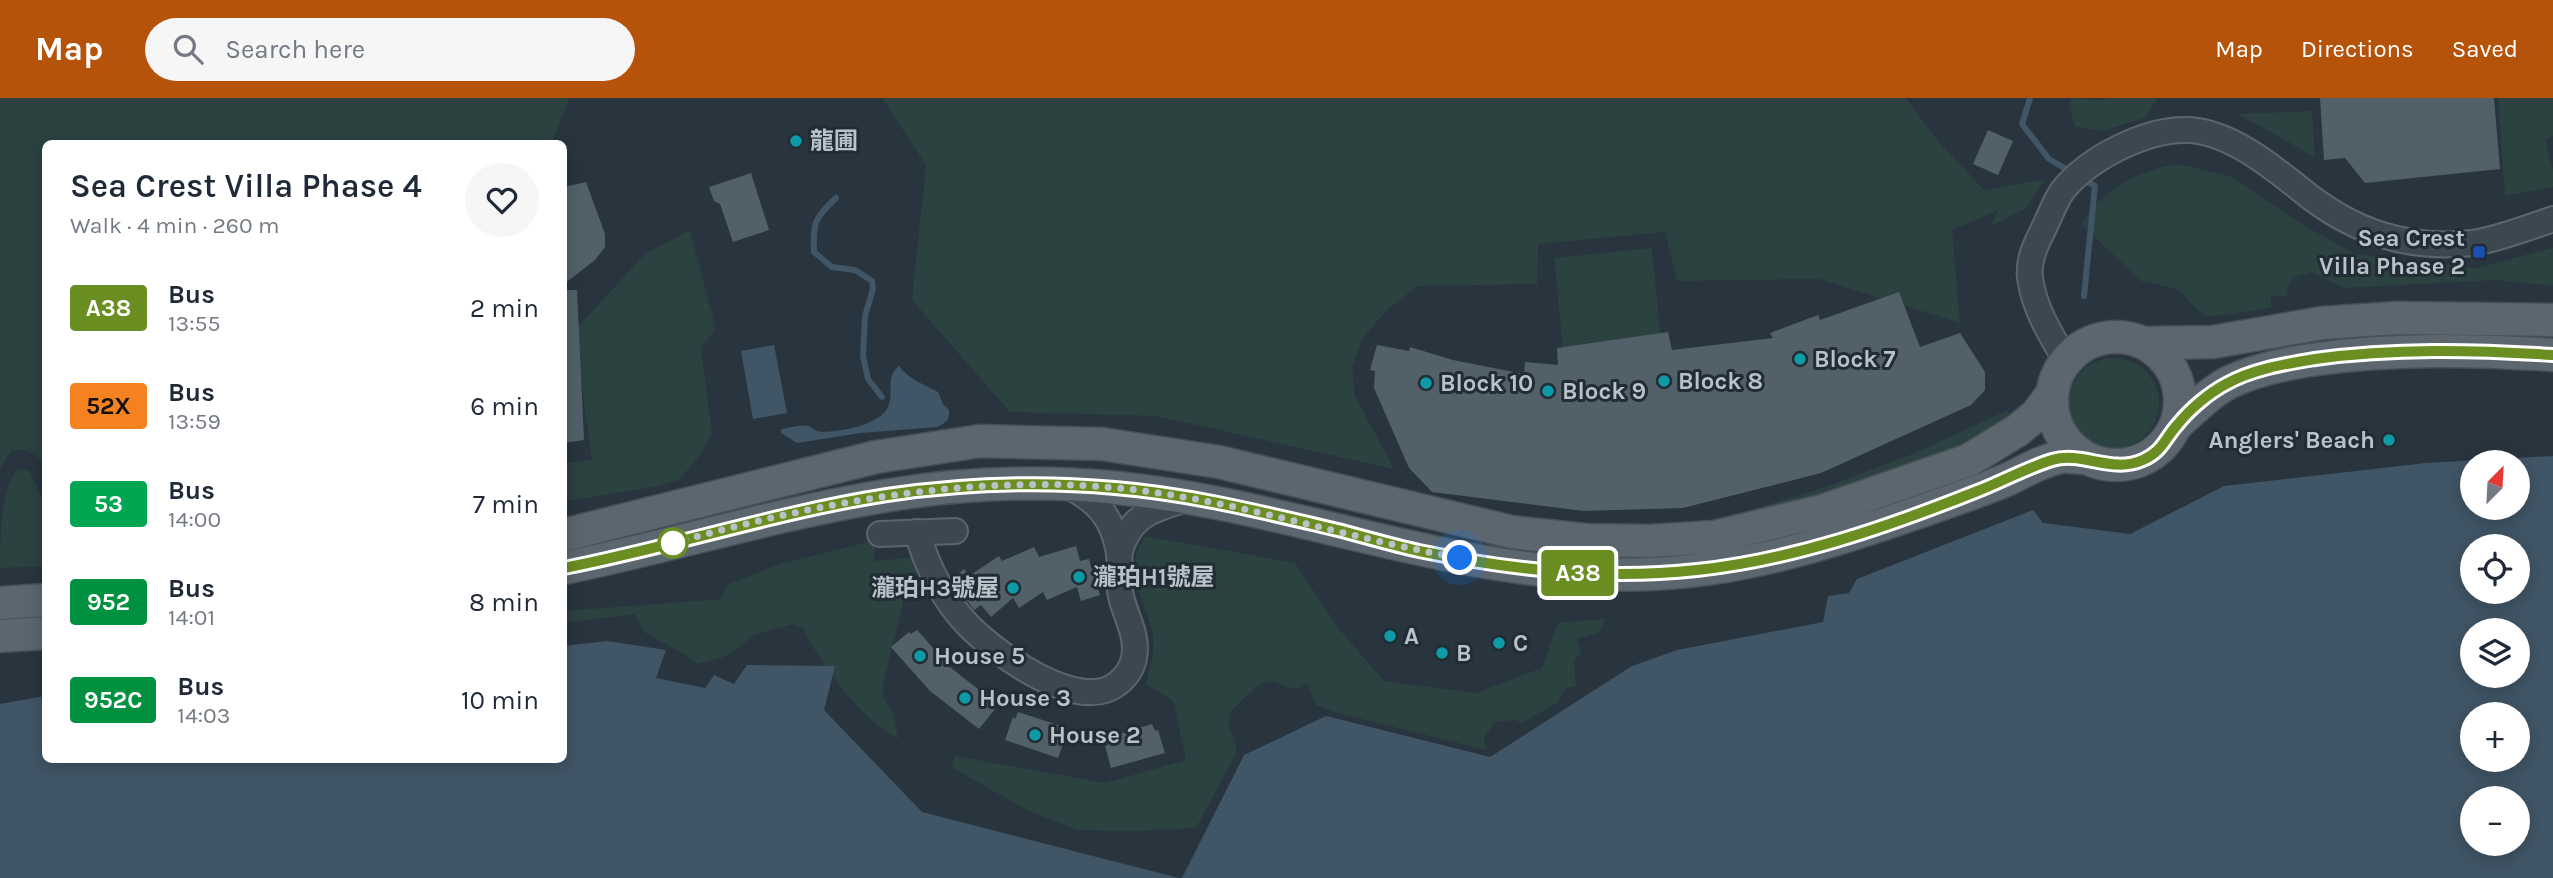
<!DOCTYPE html>
<meta charset="utf-8">
<style>
:root{--surface:#fff;--page:#f6f6f7;--text:#1f2937;--muted:#747a83;--accent:#b45309}
body{margin:0;font-family:Karla,"Noto Sans TC",sans-serif;background:var(--page);color:var(--text);height:100vh;display:flex;flex-direction:column;font-size:26px;white-space:nowrap}
*{box-sizing:border-box;margin:0}
p{font-size:23px;color:var(--muted)}
.icon{flex:none;width:38px;height:38px;fill:none;stroke:currentColor;stroke-width:2;stroke-linecap:round;stroke-linejoin:round}
.map{position:relative;flex:1;overflow:hidden}
.side{position:absolute;left:42px;top:42px;width:525px;height:623px;display:flex;flex-direction:column;background:var(--surface);border-radius:10px;box-shadow:0 4px 18px #0003}
.side>*{flex:none}
.badge{padding:0 14px;border-radius:5px;font-size:24px;line-height:46px}
.needle{width:46px;rotate:24deg}
.controls{position:absolute;left:2460px;top:352px;display:grid;gap:14px}
.controls a{display:grid;place-items:center;width:70px;height:70px;border-radius:50%;background:var(--surface);box-shadow:0 4px 18px #0003;font-size:35px}
.you{position:absolute;width:35px;height:35px;margin:-18px;border:5px solid #fff;border-radius:50%;background:#1a73e8;box-shadow:0 0 0 10px #1a73e833}
.map>.badge{position:absolute;translate:-50% -50%;box-shadow:0 0 0 4px #fff}
.round{display:grid;place-items:center;flex:none;width:74px;height:74px;border-radius:37px;background:var(--page)}
.summary{display:flex;align-items:center;justify-content:space-between;height:119px;padding:0 28px}
h1{font-size:33px;font-weight:600;line-height:52px}
ul{padding:0;list-style:none}
li{display:flex;align-items:center;gap:21px;height:98px;padding:0 28px}
li div{flex:1}
li b{display:block;font-size:26px}
li em{font-style:normal}
li .badge{min-width:77px;font-weight:700;text-align:center}
header{display:flex;align-items:center;gap:42px;box-sizing:border-box;height:98px;padding:0 35px;background:var(--accent);color:#fff}
header strong{font-size:33px}
nav{display:flex;gap:38px;margin-inline-start:auto;font-size:24px}
.search{width:490px;height:63px;background:var(--page);display:flex;align-items:center;gap:18px;box-sizing:border-box;padding:0 24px;border-radius:38px;color:var(--muted);font-size:26px}
.map>svg:first-child{display:block}
.green{fill:#2b4240}
.water{fill:#405566;fill-rule:evenodd}
.lines{fill:none;stroke-linecap:round;stroke-linejoin:round}
.stream{stroke:#405566;stroke-width:6}
.building{fill:#526069}
.minor-casing{stroke:#5a656c;stroke-width:28}
.major-casing{stroke:#465058;stroke-width:35}
.minor{stroke:#3c474f;stroke-width:24}
.major{stroke:#5b666f;stroke-width:32}
.line-casing{stroke:#fff;stroke-width:16}
.line{stroke:#6b8e23;stroke-width:10}
.walk{stroke:#b9c2c9;stroke-width:7;stroke-dasharray:0 12.6}
.culture-dot{fill:#0f9aa8;stroke:#212c34;stroke-width:2.5}
.transit-dot{fill:#1a4fb4;stroke:#212c34;stroke-width:2.5}
.stop-dot{fill:#fff;stroke:#6b8e23;stroke-width:3.5}
.labels{text-anchor:middle;dominant-baseline:central;stroke-width:6;stroke-linejoin:round;paint-order:stroke}
.poi-label{font-size:24px;font-weight:bold;fill:#b9c2c9;stroke:#212c34;text-anchor:start}
</style>
<header>
<strong>Map</strong>
<div class="search"><svg class="icon" aria-label="search" viewBox="0 0 24 24"><circle cx="10" cy="10" r="6"/><path d="M15 15l6 6"/></svg>Search here</div>
<nav><a>Map</a><a>Directions</a><a>Saved</a></nav>
</header>
<div class="map">
<svg width="2553" height="780" viewBox="0 0 2553 780">
<rect width="100%" height="100%" fill="#28353f"/>
<!-- green -->
<g class="green">
<path d="M0,0H569L552,45L46,46L45,370C37,356 28,349 11,353L0,370Z"/>
<polygon points="882,0 1906,0 1937,42 1984,92 2045,81 2026,110 1991,128 1998,112 1952,132 1960,225 1819,181 1677,183 1665,134 1538,146 1537,186 1418,188 1388,211 1363,240 1352,269 1355,298 1394,371 1156,318 1010,314 912,202 926,67"/>
<polygon points="2072,0 2105,2 2106,0 2158,0 2145,20 2101,33 2075,28 2069,9"/>
<polygon points="2498,0 2553,0 2553,38 2545,42 2553,72 2553,89 2505,98"/>
<polygon points="2312,13 2315,59 2238,16"/>
<path d="M2178,66L2230,78L2300,125L2355,156L2475,170L2553,150V188L2495,182L2344,190L2312,174L2294,179L2286,191L2288,197L2270,199L2272,210L2208,219L2195,210L2180,192L2141,183L2082,127C2099,92 2141,72 2178,66Z"/>
<polygon points="690,132 716,231 701,249 712,335 700,357 679,382 654,389 575,402 564,401 564,365 592,362 574,233 645,156"/>
<polygon points="1652,150 1661,243 1563,252 1554,160"/>
<circle cx="2114" cy="305" r="45"/>
<path d="M2006,313L2013,316C1998,334 1971,344 1949,352C1892,375 1834,393 1777,412L1760,409L1826,389L1915,355Z"/>
<path d="M18,371L29,372L45,406V468L0,470C0,442 0,389 18,371Z"/>
<path d="M1145,438L1295,465L1339,531L1384,583L1476,595L1542,570L1557,527L1563,524L1605,521L1600,534L1577,541L1581,554L1574,563L1576,588L1566,590L1557,605L1522,625L1515,622L1495,624L1484,640L1486,652L1334,614L1316,607L1308,587L1303,586L1299,591L1286,589L1275,583L1258,587L1231,613L1228,629L1234,639L1237,654L1196,730L1135,733L1077,732L1025,711L951,669L955,658L1105,685L1186,662L1174,604L1146,586C1149,571 1156,551 1153,537C1145,498 1121,477 1145,438Z"/>
<path d="M875,442L874,463L918,459L915,481L904,501L882,590L884,601L893,614L898,641C854,614 835,582 807,540L804,530L793,526L753,537L736,552L723,559L697,566L684,556L644,534L634,516L564,525V513L722,501L726,487L783,465Z"/>
</g>
<!-- water -->
<g class="water">
<polygon points="774,247 787,315 753,321 741,253"/>
<path d="M899,268C909,282 924,286 938,294L943,306L949,312C950,322 946,325 937,329L861,335L797,345L781,335V331C789,330 801,326 808,328C814,331 817,334 823,334C842,333 880,327 888,309C895,294 884,280 899,268Z"/>
<path d="M2553,358V780H1182L1244,657L1326,618L1490,659L1632,568L1677,552L1823,524L1828,498L1849,495L1857,481L2033,412L2043,425L2130,436L2224,388L2426,365ZM2518,364V410H2473V364ZM2518,448V494H2473V448ZM2518,532V578H2473V532ZM2518,616V662H2473V616ZM2518,700V746H2473V700Z"/>
<polygon points="607,543 666,552 656,580 705,590 714,577 734,586 747,567 835,568 824,612 922,714 1179,780 0,780 0,606 45,598 46,662 564,662 564,548"/>
</g>
<g class="lines">
<!-- stream -->
<g class="stream">
<polyline points="2030,0 2022,26 2049,61 2073,75"/>
<polyline points="2082,81 2095,88 2084,198"/>
<path d="M836,100C814,121 813,124 814,154L832,169L855,172L872,183L873,191L865,218L863,258L868,281L882,299"/>
</g>
</g>
<!-- building -->
<g class="building">
<polygon points="2320,0 2494,0 2500,71 2365,85 2345,60 2324,62"/>
<polygon points="1988,32 2013,43 1998,77 1973,66"/>
<polygon points="751,75 769,132 733,144 720,106 714,103 709,89"/>
<polygon points="586,84 605,136 605,149 595,162 564,186 564,89"/>
<polygon points="564,192 577,192 584,342 564,345"/>
<polygon points="1899,194 1920,249 1960,235 1985,274 1985,292 1971,307 1821,375 1683,410 1584,413 1432,394 1409,370 1374,290 1375,273 1370,272 1377,247 1409,253 1410,249 1453,262 1524,276 1525,264 1558,267 1557,250 1668,234 1672,252 1773,240 1770,235 1818,217 1820,222"/>
<polygon points="1076,448 1080,463 1089,461 1100,497 1081,503 1077,489 1047,502 1043,494 1019,510 1013,500 991,519 981,507 974,512 952,481 964,471 969,478 999,458 1002,463 1034,449 1039,459"/>
<polygon points="917,532 950,569 998,607 979,631 930,593 891,549 909,534 911,536"/>
<polygon points="1018,614 1064,629 1062,636 1066,638 1058,660 1005,642 1013,619 1015,621"/>
<polygon points="1152,626 1155,633 1158,632 1165,655 1111,670 1105,648 1108,647 1106,640"/>
</g>
<g class="lines">
<defs>
<g id="minor">
<path d="M2066,262C2051,238 2034,210 2030,180C2028,161 2036,146 2044,130C2050,118 2055,103 2063,92C2089,60 2147,30 2189,32C2229,34 2270,67 2300,91C2351,133 2405,152 2472,145C2492,143 2533,128 2553,121"/>
<path d="M917,434C927,468 943,501 968,527C995,555 1078,616 1117,586C1126,579 1132,571 1134,560C1139,536 1123,515 1120,493C1118,480 1121,468 1119,455C1113,419 1098,404 1067,387"/>
<polyline points="880,436 955,433"/>
<path d="M1119,456C1130,416 1152,412 1187,401"/>
</g>
<g id="major">
<circle cx="2116" cy="303" r="64"/>
<polyline points="2144,245 2213,244 2322,225 2397,220 2553,222"/>
<path d="M2176,327C2193,312 2210,294 2230,284C2257,271 2288,265 2318,261C2396,250 2475,252 2553,257"/>
<polyline points="564,437 876,359 980,343 1102,346 1219,364 1512,434 1585,442 1649,443 1714,439 1822,413 1969,362 2018,332 2036,317 2052,296"/>
<path d="M564,470C671,448 776,416 884,398C961,385 1041,382 1118,390C1299,408 1464,484 1650,476C1755,472 1854,437 1953,402C1970,396 1987,390 2004,383C2022,375 2042,362 2062,359C2069,358 2078,360 2085,360"/>
<polyline points="0,505 46,502"/>
<polyline points="0,538 46,535"/>
</g>
</defs>
<!-- minor casing -->
<use href="#minor" class="minor-casing"/>
<!-- major casing -->
<use href="#major" class="major-casing"/>
<!-- minor -->
<use href="#minor" class="minor"/>
<!-- major -->
<use href="#major" class="major"/>
</g>
<g class="lines">
<defs>
<path id="line" d="M564,470C672,449 778,414 887,397C962,386 1039,383 1115,390C1190,396 1265,415 1338,432C1365,439 1392,447 1419,453C1511,472 1603,482 1697,472C1792,462 1887,429 1975,394C2001,384 2026,370 2052,362C2083,353 2111,376 2143,362C2163,353 2165,340 2178,326C2190,311 2209,295 2226,286C2253,271 2285,266 2315,261C2394,250 2474,252 2553,257"/>
</defs>
<!-- line casing -->
<use href="#line" class="line-casing"/>
<!-- line -->
<use href="#line" class="line"/>
<!-- walk -->
<path class="walk" d="M673,445C817,405 967,376 1118,390C1234,401 1345,440 1460,460"/>
</g>
<!-- markers -->
<g class="culture-dot">
<circle cx="796" cy="43" r="7"/>
<circle cx="1800" cy="261" r="7"/>
<circle cx="1664" cy="283" r="7"/>
<circle cx="1426" cy="285" r="7"/>
<circle cx="1548" cy="293" r="7"/>
<circle cx="2389" cy="342" r="7"/>
<circle cx="1079" cy="479" r="7"/>
<circle cx="1013" cy="490" r="7"/>
<circle cx="1390" cy="538" r="7"/>
<circle cx="1499" cy="545" r="7"/>
<circle cx="1442" cy="555" r="7"/>
<circle cx="920" cy="558" r="7"/>
<circle cx="965" cy="600" r="7"/>
<circle cx="1035" cy="637" r="7"/>
</g>
<rect class="transit-dot" x="2472" y="147" width="14" height="14" rx="3.5"/>
<circle class="stop-dot" cx="673" cy="445" r="14"/>
<g class="labels">
<!-- poi labels -->
<g class="poi-label">
<text x="810" y="43">龍圃</text>
<text x="2465" y="140" text-anchor="end">Sea Crest<tspan x="2465" dy="28">Villa Phase 2</tspan></text>
<text x="1814" y="261">Block 7</text>
<text x="1678" y="283">Block 8</text>
<text x="1440" y="285">Block 10</text>
<text x="1562" y="293">Block 9</text>
<text x="2375" y="342" text-anchor="end">Anglers' Beach</text>
<text x="1093" y="479">瀧珀H1號屋</text>
<text x="999" y="490" text-anchor="end">瀧珀H3號屋</text>
<text x="1404" y="538">A</text>
<text x="1513" y="545">C</text>
<text x="1456" y="555">B</text>
<text x="934" y="558">House 5</text>
<text x="979" y="600">House 3</text>
<text x="1049" y="637">House 2</text>
</g>
</g>
</svg>
<div class="controls">
<a><svg class="needle" viewBox="-14 -14 28 28"><path d="M0-13l5 13h-10z" fill="#e53935"/><path d="M0 13l5-13h-10z" fill="#747a83"/></svg></a>
<a><svg class="icon" aria-label="locate" viewBox="0 0 24 24"><circle cx="12" cy="12" r="6"/><path d="M12 2v4M12 18v4M2 12h4M18 12h4"/></svg></a>
<a><svg class="icon" aria-label="layers" viewBox="0 0 24 24"><path d="M12 4l9 5-9 5-9-5zM3 14l9 5 9-5"/></svg></a>
<a>+</a>
<a>−</a>
</div>
<div class="you" style="left:1460px;top:460px"></div>
<b class="badge" style="left:1578px;top:475px;background:#6b8e23;color:#fff">A38</b>
<section class="side">
<div class="summary"><div><h1>Sea Crest Villa Phase 4</h1><p>Walk · 4 min · 260 m</p></div><a class="round"><svg class="icon" aria-label="heart" viewBox="0 0 24 24"><path d="M12 20l-8-8c-3-5 5-10 8-4 3-6 11-1 8 4z"/></svg></a></div>
<ul>
<li><span class="badge" style="background:#6b8e23;color:#fff">A38</span><div><b>Bus</b><p>13:55</p></div><em>2 min</em></li>
<li><span class="badge" style="background:#f58220;color:#111">52X</span><div><b>Bus</b><p>13:59</p></div><em>6 min</em></li>
<li><span class="badge" style="background:#00a651;color:#fff">53</span><div><b>Bus</b><p>14:00</p></div><em>7 min</em></li>
<li><span class="badge" style="background:#009140;color:#fff">952</span><div><b>Bus</b><p>14:01</p></div><em>8 min</em></li>
<li><span class="badge" style="background:#009140;color:#fff">952C</span><div><b>Bus</b><p>14:03</p></div><em>10 min</em></li>
</ul>
</section>
</div>
